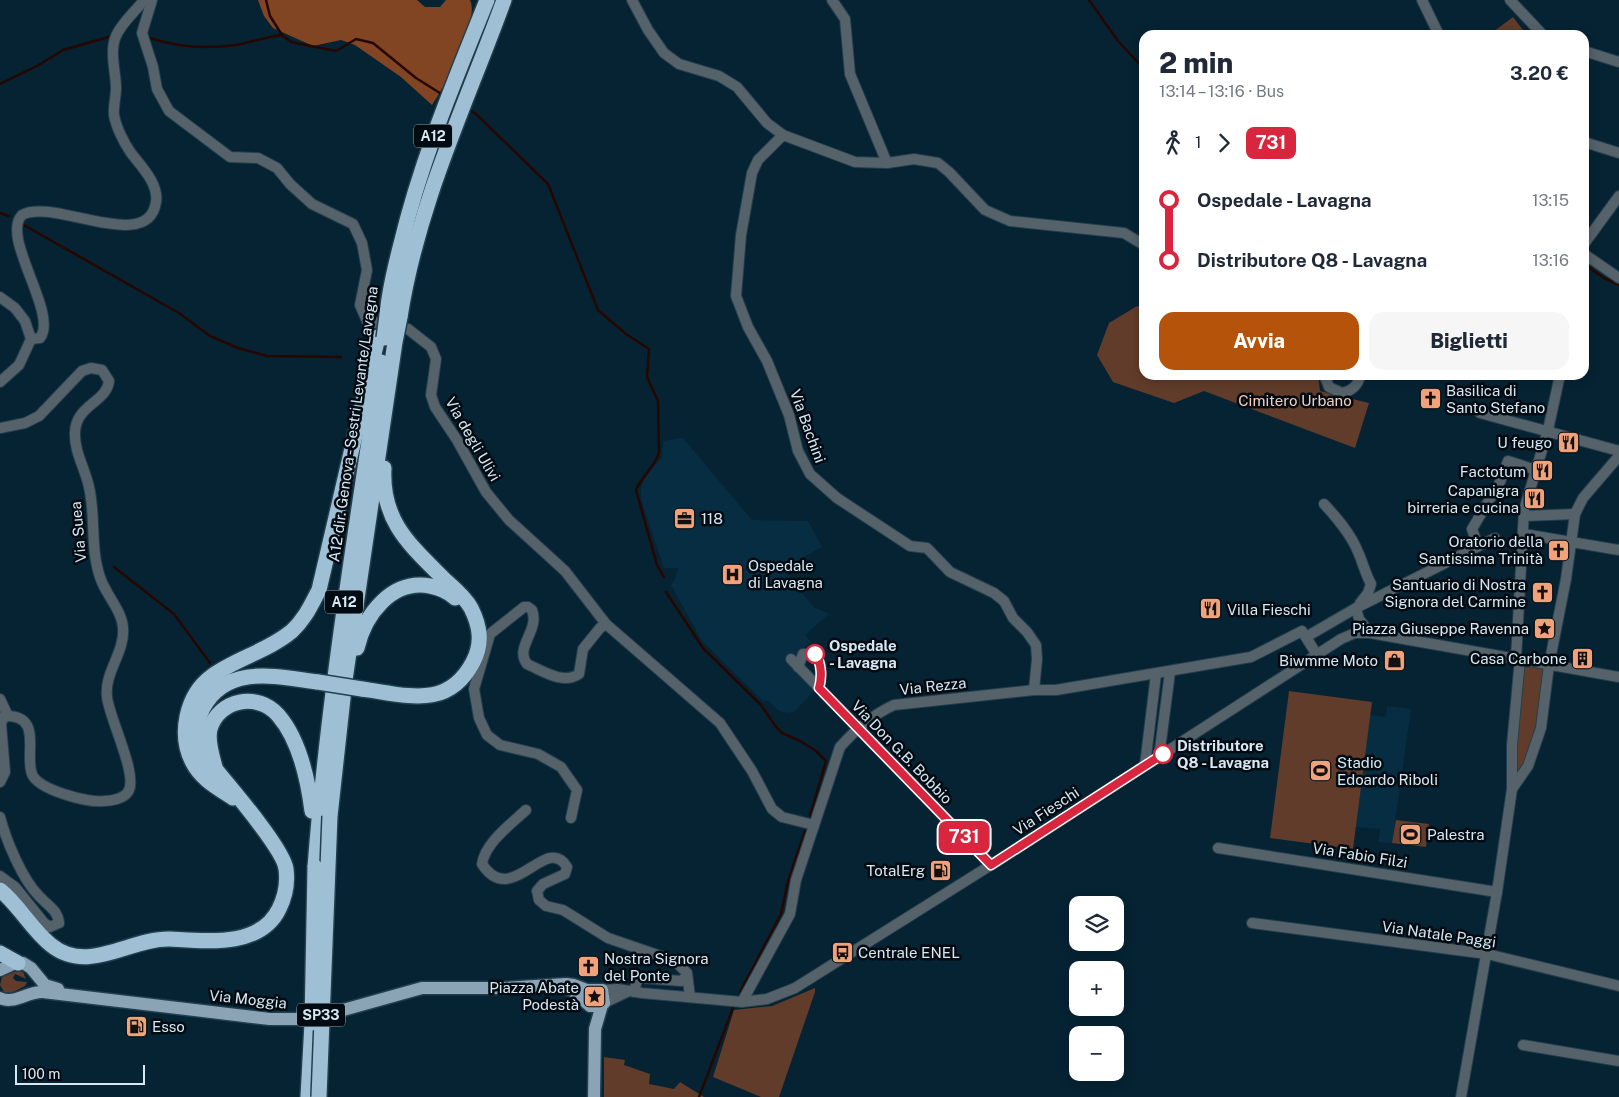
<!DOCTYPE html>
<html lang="it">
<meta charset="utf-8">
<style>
:root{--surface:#fff;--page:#f6f6f7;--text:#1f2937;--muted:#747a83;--accent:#b45309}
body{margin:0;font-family:"Public Sans",sans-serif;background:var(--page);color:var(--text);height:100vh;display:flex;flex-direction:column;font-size:19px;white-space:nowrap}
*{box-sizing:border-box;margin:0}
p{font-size:16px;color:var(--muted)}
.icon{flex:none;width:28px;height:28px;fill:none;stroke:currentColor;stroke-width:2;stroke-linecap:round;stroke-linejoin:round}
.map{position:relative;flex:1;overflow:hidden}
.details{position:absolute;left:1139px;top:30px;width:450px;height:350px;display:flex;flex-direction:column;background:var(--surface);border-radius:15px;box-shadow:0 2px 12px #0003}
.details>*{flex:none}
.badge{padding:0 10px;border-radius:8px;font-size:18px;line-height:32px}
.fabs{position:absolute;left:1069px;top:896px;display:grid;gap:10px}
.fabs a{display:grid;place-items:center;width:55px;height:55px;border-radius:10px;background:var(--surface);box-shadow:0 2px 12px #0003;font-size:25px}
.scale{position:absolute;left:15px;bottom:12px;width:130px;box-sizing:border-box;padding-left:5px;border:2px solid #d8e8f3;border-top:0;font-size:14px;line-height:18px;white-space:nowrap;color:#d8e8f3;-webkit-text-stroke:4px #020b12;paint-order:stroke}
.map>.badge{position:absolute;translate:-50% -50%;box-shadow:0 0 0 2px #fff}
.legs{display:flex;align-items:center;gap:8px;height:55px;padding:0 20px;font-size:16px}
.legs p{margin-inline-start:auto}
.summary{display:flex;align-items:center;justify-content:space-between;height:85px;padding:0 20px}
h1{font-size:28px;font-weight:800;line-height:38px}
.cta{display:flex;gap:10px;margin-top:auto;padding:10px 20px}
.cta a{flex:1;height:58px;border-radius:15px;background:var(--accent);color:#fff;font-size:20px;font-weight:800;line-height:58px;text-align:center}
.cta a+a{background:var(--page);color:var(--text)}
ul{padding:0 20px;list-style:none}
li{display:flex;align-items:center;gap:18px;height:60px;font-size:19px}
li i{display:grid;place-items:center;width:8px;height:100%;margin:0 6px;background:currentColor}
li i::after{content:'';width:12px;height:12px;margin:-6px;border:4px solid;border-radius:50%;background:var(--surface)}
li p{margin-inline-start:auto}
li:first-child i{background:linear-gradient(#0000 50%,currentColor 0)}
li:last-child i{background:linear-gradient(currentColor 50%,#0000 0)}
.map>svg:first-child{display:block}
.built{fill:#072d42}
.green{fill:#613c2a}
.forest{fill:#824524}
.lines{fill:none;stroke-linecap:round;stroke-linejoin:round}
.stream{stroke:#250700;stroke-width:2.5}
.minor-casing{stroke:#233f4e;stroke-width:12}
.major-casing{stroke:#233f4e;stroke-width:15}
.highway-casing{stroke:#233f4e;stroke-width:18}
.minor{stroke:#55626a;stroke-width:10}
.major{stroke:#8aa4b6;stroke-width:12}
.highway{stroke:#9fbfd4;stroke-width:15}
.highway-bridge-casing{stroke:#233f4e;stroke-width:18;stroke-linecap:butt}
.highway-bridge{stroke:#9fbfd4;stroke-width:15}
.line-1-casing{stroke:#fff;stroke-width:11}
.line-1{stroke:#d7263d;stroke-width:8}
.stop-1-dot{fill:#fff;stroke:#d7263d;stroke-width:2.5}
.labels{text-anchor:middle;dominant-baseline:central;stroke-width:5;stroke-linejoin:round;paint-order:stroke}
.shield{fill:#020b12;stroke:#98a6b0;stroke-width:1}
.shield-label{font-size:14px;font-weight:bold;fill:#d8e8f3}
.poi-label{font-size:15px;fill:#d8e8f3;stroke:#020b12;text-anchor:end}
.park-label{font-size:15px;fill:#f6cfbd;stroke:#020b12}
.street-label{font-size:15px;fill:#d8e8f3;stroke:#020b12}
.stop-label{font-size:15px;font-weight:bold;fill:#d8e8f3;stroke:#020b12;text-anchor:start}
</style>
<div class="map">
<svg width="1619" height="1097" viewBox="0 0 1619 1097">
<rect width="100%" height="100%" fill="#062333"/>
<!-- built -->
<g class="built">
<polygon points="683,438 752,520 808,521 822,547 782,569 814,607 829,614 805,635 811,642 788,662 814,691 795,711 789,713 779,711 767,700 764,702 702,641 671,585 675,579 678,568 664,568 641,499 641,488 647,473 662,458 663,441"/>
<polygon points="1387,706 1411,709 1392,843 1378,842 1380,829 1355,827 1370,715 1386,717"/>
</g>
<!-- green -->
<g class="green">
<polygon points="1513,17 1527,35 1489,35"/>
<polygon points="1137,306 1144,308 1144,375 1318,375 1320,391 1369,403 1355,448 1204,391 1174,403 1113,382 1097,355 1109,323"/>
<path d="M1522,662L1546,666C1541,710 1539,747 1514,785Z"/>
<polygon points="1289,691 1372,702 1353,849 1270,838"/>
<polygon points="1396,820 1429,824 1426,847 1392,843"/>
<polygon points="18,970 23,972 26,979 15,974 13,978 16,981 27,982 25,986 11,993 4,992 0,985 2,977"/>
<polygon points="815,988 815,992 779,1097 761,1097 713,1077 734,1010 772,1006"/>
<polygon points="604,1057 625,1060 624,1065 650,1074 649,1084 674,1089 680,1082 704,1097 604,1097"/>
</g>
<!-- forest -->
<path class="forest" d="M258,0H417L425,7H440L446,0H470C480,20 445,87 432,105L401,77L355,45L341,40L313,46L273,28L264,16Z"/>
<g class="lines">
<!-- stream -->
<g class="stream">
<polyline points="266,0 270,16 282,35 291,42 336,51 356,39 373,43 416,78 443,95"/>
<polyline points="1089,0 1118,41 1144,69"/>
<path d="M150,38C177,47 208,49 236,45C251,42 266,37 282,35"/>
<polyline points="0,84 37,66 63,50 112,36"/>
<path d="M468,109L476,114L548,184L598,310L626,334L649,349L647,377L658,401L659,452C656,466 642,476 636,490L657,565L664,577"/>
<polyline points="0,213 9,216"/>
<polyline points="22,224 179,313 210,336 238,348 267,356 341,357"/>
<polyline points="1584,264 1604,278 1619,285"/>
<polyline points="114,567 174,614 210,663"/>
<polyline points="666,592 703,648 761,705 776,727 782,733 800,741 816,751 826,761 810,816"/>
<polyline points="740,992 781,914 788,881 805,831"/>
<polyline points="699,1097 733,1008"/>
</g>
<defs>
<g id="minor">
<polyline points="152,0 142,33 153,67 157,89 169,111 230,157 258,158 277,168 290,184 312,204 353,224 362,243 367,270 360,305 367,321 408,329 431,347 436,359 431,395 435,407 457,440 486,492 509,520 565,571 606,624 720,723 752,771 772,809 782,817 814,825"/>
<polyline points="632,0 648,30 664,53 679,64 719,76 737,87 767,123 783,135 855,162 887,163 914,159 938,163 949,172 985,210 1010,221 1124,233 1144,245"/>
<polyline points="832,0 845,19 850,74 887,163"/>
<polyline points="1422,0 1439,35"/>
<polyline points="1510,0 1543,35"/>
<polyline points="1584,51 1619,62"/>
<polyline points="783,135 758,160 752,173 741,235 736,296 748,327 767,361 789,415 798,451 810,474 837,498 910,546 927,548 950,572 994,593 1004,601 1013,618 1027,632 1036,645 1037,659 1034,690"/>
<polyline points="1584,142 1619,153"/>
<polyline points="1584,244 1619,196"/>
<polyline points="1584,254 1619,278"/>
<polyline points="0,297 15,308 25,321 31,339 19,365 0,382"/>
<path d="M31,339L40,338C59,314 0,237 22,215C52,197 148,255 156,202C159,184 141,166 131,153C124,143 116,127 114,115C113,107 116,97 116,88C116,72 109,52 116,36C122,22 135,12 144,0"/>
<path d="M1324,375L1329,387L1342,393C1351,391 1359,385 1360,375"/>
<polyline points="1480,413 1619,451"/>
<path d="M0,428L25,423L39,416L82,371L91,368L102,370L109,381C107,402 76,405 75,432C74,452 85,468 89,487C96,517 90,548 100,577C105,594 122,610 123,628C125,653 104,672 107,697C109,718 139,776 128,792C123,799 111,801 104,801C88,803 38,790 32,774C24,754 44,714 4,716L1,724L5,772L0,782"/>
<path d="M1324,504C1337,518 1351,534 1358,552C1363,563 1365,573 1371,584L1368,593L1360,603"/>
<polyline points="1524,516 1575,514"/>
<polyline points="1524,534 1619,550"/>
<polyline points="1478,546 1472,529 1500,482 1508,461 1536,470"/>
<polyline points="1356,608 1359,619 1370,633"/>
<polyline points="1306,637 1356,608 1495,538"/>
<polyline points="791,659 991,865"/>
<polyline points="1516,659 1524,510 1548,430 1560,375"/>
<path d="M798,667L803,654H815C822,663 822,677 819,688"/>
<polyline points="0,699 8,716"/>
<polyline points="1159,757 1170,672"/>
<polyline points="1145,765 1156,674"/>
<polyline points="1512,789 1528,766 1541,728 1549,665 1566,579 1575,514 1583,498 1619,456"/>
<path d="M526,810C511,824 485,843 482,864C512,910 546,832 567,867L565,874L543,884L537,891L539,900L546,906L563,910L608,938L675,961L687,973L690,997"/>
<path d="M0,817C6,840 22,879 39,896C47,905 58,910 59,923L50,927L44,923L15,887L0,876"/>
<path d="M571,818L577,790L561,767L538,754L500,745L487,735L479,718L474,689L490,634L524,607H528L532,610C540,631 514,647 527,664C543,671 563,685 579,674L583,649L600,628L606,624"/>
<polyline points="1218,848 1497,892"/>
<polyline points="1252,923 1487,954 1619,986"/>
<polyline points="602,990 617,989 642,993 742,1002 767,999 795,988 991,865 1341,639 1355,633 1370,633 1619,677"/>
<polyline points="634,992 637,980 642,978 681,981 686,977"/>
<path d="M742,1002L790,914L796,880L840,747C856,729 872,715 894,705L1034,690H1056L1251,657L1302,631L1317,655"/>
<polyline points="604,1003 629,991"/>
<polyline points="1523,1045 1619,1061"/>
<polyline points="1461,1097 1497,892 1512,789 1512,745 1520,659"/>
</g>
<g id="major">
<polyline points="0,970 13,964 23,963 31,968 45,985 58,989"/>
<path d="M0,998C14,1005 28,991 43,992L270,1019H298L336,1012L422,988H505L566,984L574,985L587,990H602L604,1003L598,1006H590L573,991L557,985"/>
<polyline points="594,1097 595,1029 602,1005"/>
</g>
<g id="highway">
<path d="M387,315C389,291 395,267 401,244C421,160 455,80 487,0"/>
<path d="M400,317C418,203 465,107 504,0"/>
<path d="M357,648C365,614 392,579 430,586C440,588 448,591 455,598"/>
<path d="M362,689C407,695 448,710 473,662C483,643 480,626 471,608C465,597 454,588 445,580C410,545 381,521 384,468"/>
<path d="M215,767C212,755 207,741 210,729C219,699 258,692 278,715C299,739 308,780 312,811"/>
<path d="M233,798C218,788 201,779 193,763C178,735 186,695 212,676C237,658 268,651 292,631C305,619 311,605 319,590L378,337"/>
<polyline points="330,816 345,680 395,342"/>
<path d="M315,867C328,697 356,530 381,362"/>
<path d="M0,890C19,905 31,929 51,945C88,975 130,938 170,939C206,941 260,948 279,909C285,897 288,884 286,869C284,850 232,789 217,771C212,765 203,758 200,751C194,736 196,722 203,708C227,663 278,677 318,682"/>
<polyline points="0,953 18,963"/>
<polyline points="308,1097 312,1023"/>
</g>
</defs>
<!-- minor casing -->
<use href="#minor" class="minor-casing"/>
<!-- major casing -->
<use href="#major" class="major-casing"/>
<!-- highway casing -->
<use href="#highway" class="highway-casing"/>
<!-- minor -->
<use href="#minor" class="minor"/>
<!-- major -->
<use href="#major" class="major"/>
<!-- highway -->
<use href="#highway" class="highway"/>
<defs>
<g id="highway-bridge">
<polyline points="384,338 387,315"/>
<polyline points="395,342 400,317"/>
<polyline points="318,682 362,689"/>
<polyline points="312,1023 315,867"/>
<polyline points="319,1097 330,816"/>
</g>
</defs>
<!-- highway-bridge casing -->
<use href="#highway-bridge" class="highway-bridge-casing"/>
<!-- highway-bridge -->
<use href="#highway-bridge" class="highway-bridge"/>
</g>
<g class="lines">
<defs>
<path id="line-1" d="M815,654C822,663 822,678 819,688L991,865L1163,754"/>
</defs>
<!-- line-1 casing -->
<use href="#line-1" class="line-1-casing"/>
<!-- line-1 -->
<use href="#line-1" class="line-1"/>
</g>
<!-- icons -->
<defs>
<symbol id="church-square" viewBox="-11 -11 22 22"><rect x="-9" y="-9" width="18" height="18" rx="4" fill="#f1a27b" stroke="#020b12"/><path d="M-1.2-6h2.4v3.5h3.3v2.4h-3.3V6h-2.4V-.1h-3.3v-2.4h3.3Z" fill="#111"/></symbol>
<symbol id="restaurant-square" viewBox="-11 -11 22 22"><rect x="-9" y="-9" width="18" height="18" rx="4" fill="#f1a27b" stroke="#020b12"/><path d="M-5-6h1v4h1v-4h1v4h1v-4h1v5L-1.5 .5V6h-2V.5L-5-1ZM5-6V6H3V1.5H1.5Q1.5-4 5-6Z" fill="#111"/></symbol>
<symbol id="office-square" viewBox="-11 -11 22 22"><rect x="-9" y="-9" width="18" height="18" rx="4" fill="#f1a27b" stroke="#020b12"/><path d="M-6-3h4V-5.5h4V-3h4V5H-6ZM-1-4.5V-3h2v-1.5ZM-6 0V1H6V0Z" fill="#111"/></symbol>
<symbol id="hospital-square" viewBox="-11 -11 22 22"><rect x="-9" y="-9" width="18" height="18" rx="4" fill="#f1a27b" stroke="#020b12"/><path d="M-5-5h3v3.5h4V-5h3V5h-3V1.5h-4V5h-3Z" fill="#111"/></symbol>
<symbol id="sight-square" viewBox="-11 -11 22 22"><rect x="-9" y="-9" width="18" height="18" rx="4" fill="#f1a27b" stroke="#020b12"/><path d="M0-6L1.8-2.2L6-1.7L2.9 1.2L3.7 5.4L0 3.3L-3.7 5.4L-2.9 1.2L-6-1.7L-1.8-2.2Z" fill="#111"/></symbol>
<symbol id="building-square" viewBox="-11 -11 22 22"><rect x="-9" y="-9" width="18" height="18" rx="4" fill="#f1a27b" stroke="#020b12"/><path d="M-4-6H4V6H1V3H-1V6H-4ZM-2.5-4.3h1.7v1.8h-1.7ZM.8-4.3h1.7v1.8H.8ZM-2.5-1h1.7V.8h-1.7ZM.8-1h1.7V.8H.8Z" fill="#111"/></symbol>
<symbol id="shop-square" viewBox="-11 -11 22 22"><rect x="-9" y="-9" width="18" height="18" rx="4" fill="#f1a27b" stroke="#020b12"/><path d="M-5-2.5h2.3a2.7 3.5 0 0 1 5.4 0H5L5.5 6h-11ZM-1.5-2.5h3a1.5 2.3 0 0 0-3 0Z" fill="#111"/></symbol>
<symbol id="stadium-square" viewBox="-11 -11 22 22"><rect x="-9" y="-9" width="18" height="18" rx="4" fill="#f1a27b" stroke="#020b12"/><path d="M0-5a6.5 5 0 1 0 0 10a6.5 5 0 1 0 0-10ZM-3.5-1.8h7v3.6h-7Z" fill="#111"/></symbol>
<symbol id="fuel-square" viewBox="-11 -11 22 22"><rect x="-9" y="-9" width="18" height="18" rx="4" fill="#f1a27b" stroke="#020b12"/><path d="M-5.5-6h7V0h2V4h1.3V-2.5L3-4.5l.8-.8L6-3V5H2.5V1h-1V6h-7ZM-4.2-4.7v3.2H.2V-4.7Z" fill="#111"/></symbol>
<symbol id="bus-square" viewBox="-11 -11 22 22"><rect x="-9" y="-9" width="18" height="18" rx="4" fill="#f1a27b" stroke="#020b12"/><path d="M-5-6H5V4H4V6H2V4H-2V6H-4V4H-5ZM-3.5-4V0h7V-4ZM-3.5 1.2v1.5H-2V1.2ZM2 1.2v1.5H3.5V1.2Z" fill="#111"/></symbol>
</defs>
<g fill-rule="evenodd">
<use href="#church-square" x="1418" y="386" width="25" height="25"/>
<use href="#restaurant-square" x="1556" y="430" width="25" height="25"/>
<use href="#restaurant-square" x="1530" y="458" width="25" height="25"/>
<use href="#restaurant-square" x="1522" y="486" width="25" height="25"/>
<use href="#office-square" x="672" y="506" width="25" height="25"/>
<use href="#church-square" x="1546" y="538" width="25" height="25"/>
<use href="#hospital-square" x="720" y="562" width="25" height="25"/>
<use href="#church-square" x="1530" y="580" width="25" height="25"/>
<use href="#restaurant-square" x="1198" y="596" width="25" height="25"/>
<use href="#sight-square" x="1532" y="616" width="25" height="25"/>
<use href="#building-square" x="1570" y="646" width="25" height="25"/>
<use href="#shop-square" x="1382" y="648" width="25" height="25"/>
<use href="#stadium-square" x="1308" y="758" width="25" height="25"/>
<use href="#stadium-square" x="1398" y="822" width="25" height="25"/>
<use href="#fuel-square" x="928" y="858" width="25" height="25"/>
<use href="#bus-square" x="830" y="940" width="25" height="25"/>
<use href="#church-square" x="576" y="954" width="25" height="25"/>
<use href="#sight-square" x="582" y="984" width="25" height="25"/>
<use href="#fuel-square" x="124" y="1014" width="25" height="25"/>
</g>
<!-- markers -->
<g class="stop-1-dot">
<circle cx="815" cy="654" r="9"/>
<circle cx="1163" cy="754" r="9"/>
</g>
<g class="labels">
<!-- shield labels -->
<g class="shield">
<rect x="414" y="124.5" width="38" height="23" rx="4"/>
<rect x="325" y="590.5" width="38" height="23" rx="4"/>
<rect x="297" y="1003.5" width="48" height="23" rx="4"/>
</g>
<g class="shield-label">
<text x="433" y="136">A12</text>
<text x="344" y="602">A12</text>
<text x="321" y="1015">SP33</text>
</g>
<!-- poi labels -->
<g class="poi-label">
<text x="1446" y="390" text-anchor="start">Basilica di<tspan x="1446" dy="17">Santo Stefano</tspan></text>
<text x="1552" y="442">U feugo</text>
<text x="1526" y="471">Factotum</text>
<text x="1519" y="490">Capanigra<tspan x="1519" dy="17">birreria e cucina</tspan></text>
<text x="701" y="518" text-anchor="start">118</text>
<text x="1543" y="541">Oratorio della<tspan x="1543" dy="17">Santissima Trinità</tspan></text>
<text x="748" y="565" text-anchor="start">Ospedale<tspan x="748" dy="17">di Lavagna</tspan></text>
<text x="1526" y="584">Santuario di Nostra<tspan x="1526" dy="17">Signora del Carmine</tspan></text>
<text x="1227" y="609" text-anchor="start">Villa Fieschi</text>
<text x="1529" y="628">Piazza Giuseppe Ravenna</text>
<text x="1567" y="658">Casa Carbone</text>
<text x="1378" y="660">Biwmme Moto</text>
<text x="1337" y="762" text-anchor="start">Stadio<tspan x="1337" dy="17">Edoardo Riboli</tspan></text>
<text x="1427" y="834" text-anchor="start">Palestra</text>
<text x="925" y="870">TotalErg</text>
<text x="858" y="952" text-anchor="start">Centrale ENEL</text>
<text x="604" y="958" text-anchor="start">Nostra Signora<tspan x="604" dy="17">del Ponte</tspan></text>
<text x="579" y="987">Piazza Abate<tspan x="579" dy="17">Podestà</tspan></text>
<text x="152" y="1026" text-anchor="start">Esso</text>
</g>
<!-- park labels -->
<g class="park-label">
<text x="1295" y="400">Cimitero Urbano</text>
</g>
<!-- street labels -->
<g class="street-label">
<text transform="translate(353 424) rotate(-82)">A12 dir. Genova - Sestri Levante/Lavagna</text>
<text transform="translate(808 426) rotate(70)">Via Bachini</text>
<text transform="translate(473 439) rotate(60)">Via degli Ulivi</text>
<text transform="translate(78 532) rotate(-95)">Via Suea</text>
<text transform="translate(933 686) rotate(-6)">Via Rezza</text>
<text transform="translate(902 752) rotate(46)">Via Don G.B. Bobbio</text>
<text transform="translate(1046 811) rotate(-33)">Via Fieschi</text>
<text transform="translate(1360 855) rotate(9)">Via Fabio Filzi</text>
<text transform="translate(1439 934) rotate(8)">Via Natale Paggi</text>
<text transform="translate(248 999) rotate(6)">Via Moggia</text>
</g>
<!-- stop labels -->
<g class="stop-label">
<text x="829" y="645">Ospedale<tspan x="829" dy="17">- Lavagna</tspan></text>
<text x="1177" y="745">Distributore<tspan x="1177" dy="17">Q8 - Lavagna</tspan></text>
</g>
</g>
</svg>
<div class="fabs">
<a><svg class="icon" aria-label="layers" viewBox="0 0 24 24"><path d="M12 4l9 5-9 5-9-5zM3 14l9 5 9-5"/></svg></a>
<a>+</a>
<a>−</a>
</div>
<div class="scale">100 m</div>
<b class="badge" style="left:964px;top:837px;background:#d7263d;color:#fff">731</b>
<section class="details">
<div class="summary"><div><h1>2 min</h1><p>13:14 – 13:16 · Bus</p></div><b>3.20 €</b></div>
<div class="legs"><svg class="icon" aria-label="walk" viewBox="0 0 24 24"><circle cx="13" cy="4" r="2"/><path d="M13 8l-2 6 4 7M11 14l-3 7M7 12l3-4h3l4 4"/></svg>1<svg class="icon" aria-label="forward" viewBox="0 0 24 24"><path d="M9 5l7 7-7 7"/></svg><b class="badge" style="background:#d7263d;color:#fff">731</b></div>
<ul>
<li><i style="color:#d7263d"></i><b>Ospedale - Lavagna</b><p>13:15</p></li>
<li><i style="color:#d7263d"></i><b>Distributore Q8 - Lavagna</b><p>13:16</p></li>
</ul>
<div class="cta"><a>Avvia</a><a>Biglietti</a></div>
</section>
</div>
